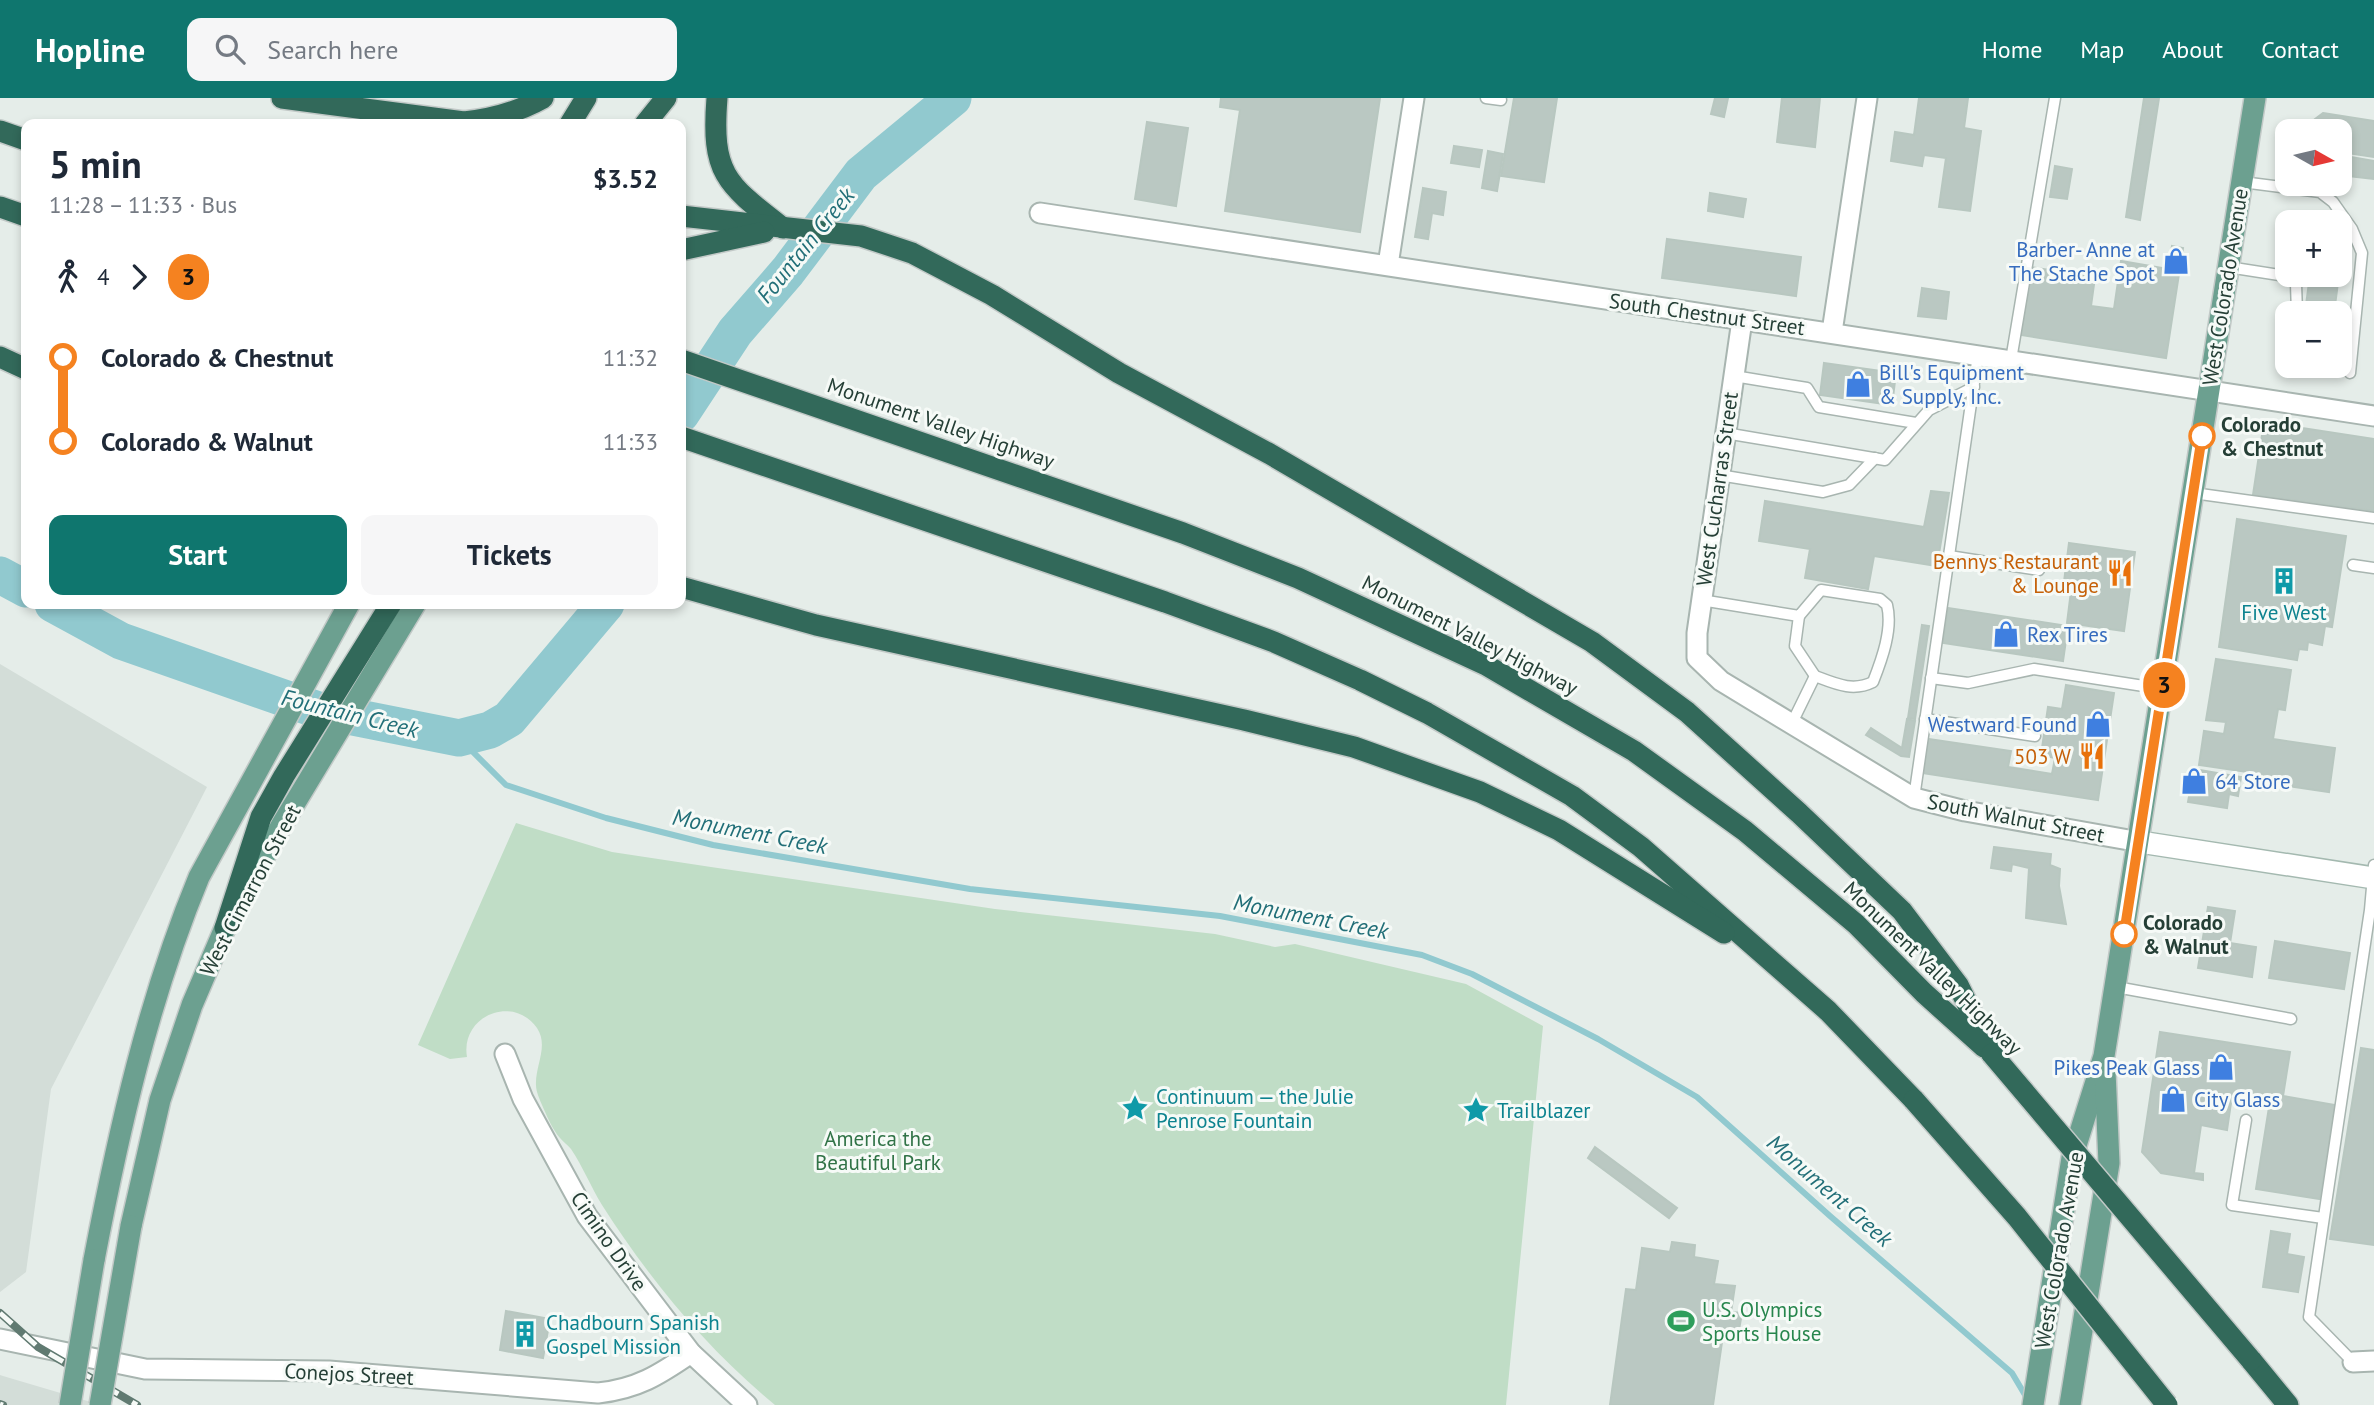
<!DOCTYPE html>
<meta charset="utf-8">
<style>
:root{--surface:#fff;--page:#f6f6f7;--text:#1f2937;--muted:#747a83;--accent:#0f766e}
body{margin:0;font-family:"PT Sans",sans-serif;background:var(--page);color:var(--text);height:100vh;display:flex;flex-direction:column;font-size:26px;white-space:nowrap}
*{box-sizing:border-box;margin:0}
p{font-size:23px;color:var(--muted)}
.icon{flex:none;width:38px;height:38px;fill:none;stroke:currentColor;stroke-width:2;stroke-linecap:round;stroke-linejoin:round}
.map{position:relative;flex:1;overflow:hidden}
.sheet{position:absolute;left:21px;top:21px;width:665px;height:490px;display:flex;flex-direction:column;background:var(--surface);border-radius:14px;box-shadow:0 4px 10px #0003}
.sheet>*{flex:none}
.badge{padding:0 14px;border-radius:23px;font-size:24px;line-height:46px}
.needle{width:46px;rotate:98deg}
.buttons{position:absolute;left:2275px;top:21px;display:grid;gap:14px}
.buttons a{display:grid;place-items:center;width:77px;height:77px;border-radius:14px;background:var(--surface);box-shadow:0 4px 10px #0003;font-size:35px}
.map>.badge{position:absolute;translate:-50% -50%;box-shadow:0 0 0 4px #fff}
.legs{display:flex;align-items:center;gap:10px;height:77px;padding:0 28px;font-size:23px}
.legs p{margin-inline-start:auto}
.head{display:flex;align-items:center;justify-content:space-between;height:119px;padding:0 28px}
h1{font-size:38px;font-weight:700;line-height:52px}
.action{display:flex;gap:14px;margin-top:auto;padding:14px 28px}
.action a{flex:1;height:80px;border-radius:14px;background:var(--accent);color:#fff;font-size:28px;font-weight:700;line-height:80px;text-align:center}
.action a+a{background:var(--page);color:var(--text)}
ul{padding:0 28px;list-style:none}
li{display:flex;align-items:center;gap:24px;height:84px;font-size:26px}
li i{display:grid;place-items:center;width:10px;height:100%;margin:0 9px;background:currentColor}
li i::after{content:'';width:18px;height:18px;margin:-9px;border:5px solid;border-radius:50%;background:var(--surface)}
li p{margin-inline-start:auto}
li:first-child i{background:linear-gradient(#0000 50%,currentColor 0)}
li:last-child i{background:linear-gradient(currentColor 50%,#0000 0)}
header{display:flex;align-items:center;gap:42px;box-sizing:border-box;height:98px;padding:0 35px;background:var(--accent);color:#fff}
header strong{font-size:33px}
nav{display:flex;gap:38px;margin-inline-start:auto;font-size:24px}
.search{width:490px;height:63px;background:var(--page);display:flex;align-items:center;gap:18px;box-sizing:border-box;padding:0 24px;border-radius:14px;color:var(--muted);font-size:26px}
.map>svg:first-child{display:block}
.built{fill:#d3ddd8}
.green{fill:#c0ddc6}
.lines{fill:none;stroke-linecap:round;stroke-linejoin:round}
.stream{stroke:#91c9cf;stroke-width:6}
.river{stroke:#91c9cf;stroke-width:37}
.building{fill:#bac8c2;stroke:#b8c7c0;stroke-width:2}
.lane-casing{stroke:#a8b5b0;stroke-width:13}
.street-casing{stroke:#a8b5b0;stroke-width:23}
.secondary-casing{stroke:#a4b9b0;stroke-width:24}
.primary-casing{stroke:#c2c9c7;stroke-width:24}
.highway-casing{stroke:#c2c9c7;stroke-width:24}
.lane{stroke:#fff;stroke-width:10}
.street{stroke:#fff;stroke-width:19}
.secondary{stroke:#fff;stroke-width:21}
.primary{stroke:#6ca090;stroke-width:21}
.highway{stroke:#32695a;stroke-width:21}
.rail-casing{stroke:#607a71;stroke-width:8}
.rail{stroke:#f6faf7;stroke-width:5;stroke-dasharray:16;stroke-linecap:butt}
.primary-bridge-casing{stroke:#c2c9c7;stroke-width:24;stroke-linecap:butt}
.highway-bridge-casing{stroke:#c2c9c7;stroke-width:24;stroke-linecap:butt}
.primary-bridge{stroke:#6ca090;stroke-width:21}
.highway-bridge{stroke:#32695a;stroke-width:21}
.line-1-casing{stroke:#fff;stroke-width:16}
.line-1{stroke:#f58220;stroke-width:10}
.stop-1-dot{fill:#fff;stroke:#f58220;stroke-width:3.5}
.labels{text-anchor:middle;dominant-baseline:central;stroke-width:6;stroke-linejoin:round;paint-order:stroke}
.shop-label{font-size:21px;fill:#366cbe;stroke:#f6faf7;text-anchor:start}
.street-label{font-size:21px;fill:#253f36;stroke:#f6faf7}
.stop-label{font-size:21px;font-weight:bold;fill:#253f36;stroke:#f6faf7;text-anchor:start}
.food-label{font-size:21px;fill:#c56008;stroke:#f6faf7;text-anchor:end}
.culture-label{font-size:21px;fill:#0d838f;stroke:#f6faf7;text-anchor:start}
.park-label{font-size:21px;fill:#317347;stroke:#f6faf7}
.leisure-label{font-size:21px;fill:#27864d;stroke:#f6faf7;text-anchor:start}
.water-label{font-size:23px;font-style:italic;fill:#226f78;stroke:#f6faf7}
</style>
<header>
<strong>Hopline</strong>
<div class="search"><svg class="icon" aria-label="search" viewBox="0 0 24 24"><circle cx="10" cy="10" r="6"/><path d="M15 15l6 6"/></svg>Search here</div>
<nav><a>Home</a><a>Map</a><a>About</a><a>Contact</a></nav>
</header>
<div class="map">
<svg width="2374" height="1307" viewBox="0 0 2374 1307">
<rect width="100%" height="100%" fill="#e5ede9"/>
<!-- built -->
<g class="built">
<polygon points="0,566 207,689 51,991 26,1174 0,1194"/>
<polygon points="0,1277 3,1278 101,1307 0,1307"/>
</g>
<!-- green -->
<path class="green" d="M516,725L612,754L711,769L995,811L1215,836L1275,849L1295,846L1466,886L1543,928L1506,1307H775C706,1250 650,1182 602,1107C591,1089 583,1069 571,1051C568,1047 563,1044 560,1040C552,1031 547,1018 542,1007C540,1002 536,994 536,987C535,968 549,948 537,930C513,896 460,918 467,959L450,961L418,947Z"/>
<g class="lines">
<!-- stream -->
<polyline class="stream" points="459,640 506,687 606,720 713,747 970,791 1220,818 1422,857 1472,876 1598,941 1697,999 1830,1118 2012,1275 2028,1302"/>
<!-- river -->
<g class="river">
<polyline points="681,316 735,234 788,173 861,76 953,0"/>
<polyline points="0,477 26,491"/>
<polyline points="53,506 121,543 318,612 459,640 490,632 509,621 606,506"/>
</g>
</g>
<!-- building -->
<g class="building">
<polygon points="1221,0 1380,0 1360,134 1225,113 1240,12 1220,9"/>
<polygon points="1514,0 1557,0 1544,84 1501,78"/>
<polygon points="1715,0 1728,0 1724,19 1711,16"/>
<polygon points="1782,0 1820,0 1815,49 1777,44"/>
<polygon points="1919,0 1968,0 1964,30 1981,33 1970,113 1939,109 1946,60 1924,57 1922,68 1891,63 1895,34 1914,37"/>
<polygon points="2144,0 2159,0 2140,122 2126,119"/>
<polygon points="2323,15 2374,23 2374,59 2340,54 2340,33 2306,33 2307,27"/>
<polygon points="1147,24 1188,30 1176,108 1135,101"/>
<polygon points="1454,48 1482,52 1479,69 1451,65"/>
<polygon points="1488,53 1503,56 1497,93 1482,90"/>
<polygon points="2351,59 2374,63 2374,81 2349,78"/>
<polygon points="2055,68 2072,71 2067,101 2050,99"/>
<polygon points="1423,90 1446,94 1443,117 1432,115 1428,141 1415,139"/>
<polygon points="1710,95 1746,101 1743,119 1708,113"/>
<polygon points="1667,141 1801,159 1796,198 1662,180"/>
<polygon points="2172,148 2183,150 2166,260 2021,237 2031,169 2095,179 2091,208 2114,211 2121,163 2168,171"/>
<polygon points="2310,177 2339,177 2334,215 2310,215 2311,208 2306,207"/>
<polygon points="1922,190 1949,194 1946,221 1918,218"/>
<polygon points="1824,265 1896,275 1892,307 1820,297"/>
<polygon points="2264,324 2374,341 2374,413 2253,397"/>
<polygon points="1931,393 1949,395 1937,468 1874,458 1868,491 1805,480 1810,451 1759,443 1765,403 1924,429"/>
<polygon points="2237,421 2346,438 2332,529 2325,528 2322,547 2308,544 2307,552 2299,551 2297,562 2219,549"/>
<polygon points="2069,445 2135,454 2124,533 2067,525 2072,485 2064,484"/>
<polygon points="1948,510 2068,528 2063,563 1943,545"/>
<polygon points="1922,527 1929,528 1915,621 1908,620"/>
<polygon points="2216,561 2291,572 2285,612 2278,611 2273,641 2335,650 2329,694 2260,684 2261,676 2199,667 2204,633 2224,636 2226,624 2206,622"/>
<polygon points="2066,587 2114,595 2098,702 1922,675 1928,641 2011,653 2008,669 2052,676 2055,660 2041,657 2048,609 2062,611"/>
<polygon points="1907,621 1915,623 1909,659 1901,658 1866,637 1871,630 1902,650"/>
<polygon points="2194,671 2241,679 2238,698 2229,696 2227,710 2188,704"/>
<polygon points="1994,749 2051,756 2050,767 2060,771 2059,788 2066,826 2026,820 2029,770 2012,766 2011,773 1991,770"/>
<polygon points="2208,809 2235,813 2230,845 2256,849 2252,879 2198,870"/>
<polygon points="2275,843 2350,855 2344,891 2269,880"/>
<polygon points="2160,934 2290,954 2283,998 2335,1007 2320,1101 2256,1091 2270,1003 2232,998 2227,1032 2201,1027 2194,1075 2203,1076 2203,1082 2161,1075 2142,1054"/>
<polygon points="2361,950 2374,952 2374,1147 2330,1141"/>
<polygon points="1595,1049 1677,1110 1669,1120 1588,1060"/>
<polygon points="2271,1133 2290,1136 2287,1156 2304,1159 2298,1194 2263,1189"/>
<polygon points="1672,1144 1695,1147 1694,1159 1718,1163 1714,1186 1735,1188 1731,1214 1742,1215 1739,1232 1724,1230 1713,1307 1610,1307 1626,1191 1636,1192 1642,1150 1670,1154"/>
<polygon points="506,1213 550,1221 543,1260 500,1252"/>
</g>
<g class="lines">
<defs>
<g id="lane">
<polyline points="1486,0 1501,2"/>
<polyline points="2242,84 2320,94 2333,104 2352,131 2362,155 2350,275"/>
<polyline points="2228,169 2292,179 2296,186 2297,215"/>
<polyline points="2011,262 2055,0"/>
<polyline points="1734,278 1807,290 1819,309 1916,325"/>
<polyline points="1725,335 1885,362 1929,312 1974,289"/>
<polyline points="1719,377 1823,394 1849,387 1875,360"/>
<polyline points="2193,395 2374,420"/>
<polyline points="1949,458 2039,472"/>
<polyline points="2353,467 2374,470"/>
<path d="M1701,502L1799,518L1821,492L1880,501L1887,507C1893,531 1882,561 1873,584C1853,594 1836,586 1815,578L1792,625"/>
<polyline points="1799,518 1795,548 1815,578"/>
<polyline points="1931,580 1968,585 2034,571 2163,591"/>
<polyline points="1925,621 2035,638"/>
<polyline points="1914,700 1978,257"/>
<polyline points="2116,889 2291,921"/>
<polyline points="2246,1022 2232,1107 2323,1120"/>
<polyline points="2353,1264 2309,1219 2370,812 2374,767"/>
</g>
<g id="street">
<polyline points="1040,115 2374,318"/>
<polyline points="1388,167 1414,0"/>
<polyline points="1742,222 1697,535 1697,560 1721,583 1914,700 1965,713 2140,744"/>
<polyline points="1832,234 1867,0"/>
<polyline points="505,956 523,1001 587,1118 691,1255 747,1307"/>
<path d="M0,1241L145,1271L329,1273L598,1295C637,1291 659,1277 691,1255"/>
<polyline points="2353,1264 2374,1263"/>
</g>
<polyline id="secondary" points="2140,744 2374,780"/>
<g id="primary">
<polyline points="131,1128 160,1002 192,907 225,830 281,728 415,506"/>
<path d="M94,1162C119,1032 148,902 199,779L349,506"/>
<polyline points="2033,1307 2072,1060 2104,958 2255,0"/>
<polyline points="2070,1307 2109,1065 2105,973"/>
</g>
<g id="highway">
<path d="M282,0L464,24C492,21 518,14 543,0"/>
<path d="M717,0C711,76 726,86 783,130"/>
<polyline points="570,26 586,0"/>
<polyline points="645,26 666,0"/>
<polyline points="0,33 26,42"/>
<polyline points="0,109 26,118"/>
<polyline points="681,118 861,138 912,155 992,197 1119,275 1270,356 1592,544 1687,614 1799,715 1902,813 1958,887 1992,956"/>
<polyline points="681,152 764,134"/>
<polyline points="0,259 26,271"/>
<polyline points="681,262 1183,435 1298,480 1486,567 1634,653 1745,733 1856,826 1924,895 1984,949"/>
<polyline points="681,339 1165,504 1274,544 1360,582 1427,615 1572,698 1641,749 1828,913 1914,1002"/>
<polyline points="681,489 816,527 1244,622 1354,649 1480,694 1559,732 1724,835"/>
<polyline points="225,830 261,719 284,678 391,506"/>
<polyline points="2251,1262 2288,1307"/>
</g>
</defs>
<!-- lane casing -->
<use href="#lane" class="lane-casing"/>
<!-- street casing -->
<use href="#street" class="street-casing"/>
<!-- secondary casing -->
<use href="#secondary" class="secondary-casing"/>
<!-- primary casing -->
<use href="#primary" class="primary-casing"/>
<!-- highway casing -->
<use href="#highway" class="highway-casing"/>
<!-- lane -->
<use href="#lane" class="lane"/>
<!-- street -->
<use href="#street" class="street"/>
<!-- secondary -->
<use href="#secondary" class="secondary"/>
<!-- primary -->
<use href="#primary" class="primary"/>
<!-- highway -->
<use href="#highway" class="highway"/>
<defs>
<g id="rail">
<polyline points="0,1215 38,1249 137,1307"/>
<polyline points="0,1306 3,1307"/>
</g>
</defs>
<!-- rail casing -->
<use href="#rail" class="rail-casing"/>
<!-- rail -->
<use href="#rail" class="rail"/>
<defs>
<g id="primary-bridge">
<polyline points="70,1307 94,1162"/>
<polyline points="100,1307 131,1128"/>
</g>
<g id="highway-bridge">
<polyline points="1992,956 2251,1262"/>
<polyline points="1914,1002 2017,1119 2167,1307"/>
</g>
</defs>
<!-- primary-bridge casing -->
<use href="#primary-bridge" class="primary-bridge-casing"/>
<!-- highway-bridge casing -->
<use href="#highway-bridge" class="highway-bridge-casing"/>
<!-- primary-bridge -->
<use href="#primary-bridge" class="primary-bridge"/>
<!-- highway-bridge -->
<use href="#highway-bridge" class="highway-bridge"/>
</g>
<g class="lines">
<defs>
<polyline id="line-1" points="2124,836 2202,338"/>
</defs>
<!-- line-1 casing -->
<use href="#line-1" class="line-1-casing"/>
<!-- line-1 -->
<use href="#line-1" class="line-1"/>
</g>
<!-- icons -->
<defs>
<symbol id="shop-bare" viewBox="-9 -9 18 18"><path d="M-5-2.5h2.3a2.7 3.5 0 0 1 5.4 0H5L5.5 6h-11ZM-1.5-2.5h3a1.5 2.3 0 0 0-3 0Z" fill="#3f7fe0" stroke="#f6faf7" stroke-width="2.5" paint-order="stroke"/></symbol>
<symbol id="restaurant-bare" viewBox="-9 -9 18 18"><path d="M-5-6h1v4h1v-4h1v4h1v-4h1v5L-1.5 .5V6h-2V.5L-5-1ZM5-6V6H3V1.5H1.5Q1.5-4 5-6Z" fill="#e8710a" stroke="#f6faf7" stroke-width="2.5" paint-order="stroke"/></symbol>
<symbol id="building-bare" viewBox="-9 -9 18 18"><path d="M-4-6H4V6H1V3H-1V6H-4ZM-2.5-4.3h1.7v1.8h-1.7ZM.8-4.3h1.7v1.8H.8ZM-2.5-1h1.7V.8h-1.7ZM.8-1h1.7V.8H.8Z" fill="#0f9aa8" stroke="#f6faf7" stroke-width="2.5" paint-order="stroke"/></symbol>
<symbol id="sight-bare" viewBox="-9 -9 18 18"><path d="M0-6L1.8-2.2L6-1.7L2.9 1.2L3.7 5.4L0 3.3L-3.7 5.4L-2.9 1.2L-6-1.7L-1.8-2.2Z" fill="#0f9aa8" stroke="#f6faf7" stroke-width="2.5" paint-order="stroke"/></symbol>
<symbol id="stadium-bare" viewBox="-9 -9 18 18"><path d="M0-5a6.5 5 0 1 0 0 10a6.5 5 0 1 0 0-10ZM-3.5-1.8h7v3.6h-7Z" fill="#2e9e5b" stroke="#f6faf7" stroke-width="2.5" paint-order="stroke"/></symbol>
</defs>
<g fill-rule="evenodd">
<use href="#shop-bare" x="2157" y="144" width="38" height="38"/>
<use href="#shop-bare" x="1839" y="267" width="38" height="38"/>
<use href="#restaurant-bare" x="2101" y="456" width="38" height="38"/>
<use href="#building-bare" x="2265" y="464" width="38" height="38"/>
<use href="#shop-bare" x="1987" y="517" width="38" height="38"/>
<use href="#shop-bare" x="2079" y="607" width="38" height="38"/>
<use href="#restaurant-bare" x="2073" y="639" width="38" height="38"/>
<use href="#shop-bare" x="2175" y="664" width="38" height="38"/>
<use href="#shop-bare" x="2202" y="950" width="38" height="38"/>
<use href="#shop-bare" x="2154" y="982" width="38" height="38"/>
<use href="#sight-bare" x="1116" y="991" width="38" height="38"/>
<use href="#sight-bare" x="1457" y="993" width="38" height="38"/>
<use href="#stadium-bare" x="1662" y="1204" width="38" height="38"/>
<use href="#building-bare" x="506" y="1217" width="38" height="38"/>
</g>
<!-- markers -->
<g class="stop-1-dot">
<circle cx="2202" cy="338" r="12"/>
<circle cx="2124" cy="836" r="12"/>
</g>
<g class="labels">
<!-- shop labels -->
<g class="shop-label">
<text x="2155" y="151" text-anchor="end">Barber- Anne at<tspan x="2155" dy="24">The Stache Spot</tspan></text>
<text x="1879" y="274">Bill's Equipment<tspan x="1879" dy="24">&amp; Supply, Inc.</tspan></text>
<text x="2027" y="536">Rex Tires</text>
<text x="2077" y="626" text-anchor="end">Westward Found</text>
<text x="2215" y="683">64 Store</text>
<text x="2200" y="969" text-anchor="end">Pikes Peak Glass</text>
<text x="2194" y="1001">City Glass</text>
</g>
<!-- street labels -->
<g class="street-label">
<text transform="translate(2225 189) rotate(-81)">West Colorado Avenue</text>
<text transform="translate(1707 216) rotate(8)">South Chestnut Street</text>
<text transform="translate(941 325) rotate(19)">Monument Valley Highway</text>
<text transform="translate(1717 391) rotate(-82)">West Cucharras Street</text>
<text transform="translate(1470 537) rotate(27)">Monument Valley Highway</text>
<text transform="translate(2016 720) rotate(11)">South Walnut Street</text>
<text transform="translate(250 792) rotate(-62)">West Cimarron Street</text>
<text transform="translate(1933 870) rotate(44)">Monument Valley Highway</text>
<text transform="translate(609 1143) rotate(55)">Cimino Drive</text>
<text transform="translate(2059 1152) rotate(-80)">West Colorado Avenue</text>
<text transform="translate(349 1276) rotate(3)">Conejos Street</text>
</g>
<!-- stop labels -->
<g class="stop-label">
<text x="2221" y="326">Colorado<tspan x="2221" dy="24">&amp; Chestnut</tspan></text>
<text x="2143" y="824">Colorado<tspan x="2143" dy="24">&amp; Walnut</tspan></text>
</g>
<!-- food labels -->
<g class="food-label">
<text x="2099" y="463">Bennys Restaurant<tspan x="2099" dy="24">&amp; Lounge</tspan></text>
<text x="2071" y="658">503 W</text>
</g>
<!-- culture labels -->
<g class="culture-label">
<text x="2284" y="514" text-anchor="middle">Five West</text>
<text x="1156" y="998">Continuum — the Julie<tspan x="1156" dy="24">Penrose Fountain</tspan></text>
<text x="1497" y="1012">Trailblazer</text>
<text x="546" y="1224">Chadbourn Spanish<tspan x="546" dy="24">Gospel Mission</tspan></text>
</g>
<!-- park labels -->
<g class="park-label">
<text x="878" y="1040">America the<tspan x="878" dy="24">Beautiful Park</tspan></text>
</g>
<!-- leisure labels -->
<g class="leisure-label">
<text x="1702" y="1211">U.S. Olympics<tspan x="1702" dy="24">Sports House</tspan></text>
</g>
<!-- water labels -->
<g class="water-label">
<text transform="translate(805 147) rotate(-51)">Fountain Creek</text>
<text transform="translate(350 615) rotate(14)">Fountain Creek</text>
<text transform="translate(750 733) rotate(11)">Monument Creek</text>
<text transform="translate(1311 818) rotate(11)">Monument Creek</text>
<text transform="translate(1830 1092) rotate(41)">Monument Creek</text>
</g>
</g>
</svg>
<div class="buttons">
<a><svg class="needle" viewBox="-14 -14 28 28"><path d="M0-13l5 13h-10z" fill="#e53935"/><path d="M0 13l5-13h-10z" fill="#747a83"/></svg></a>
<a>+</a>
<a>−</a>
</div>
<b class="badge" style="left:2164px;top:587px;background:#f58220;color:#111">3</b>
<section class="sheet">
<div class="head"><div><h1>5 min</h1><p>11:28 – 11:33 · Bus</p></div><b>$3.52</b></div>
<div class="legs"><svg class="icon" aria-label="walk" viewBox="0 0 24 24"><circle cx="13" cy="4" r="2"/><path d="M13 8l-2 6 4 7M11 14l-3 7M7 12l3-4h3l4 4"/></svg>4<svg class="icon" aria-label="forward" viewBox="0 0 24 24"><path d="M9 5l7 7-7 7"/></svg><b class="badge" style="background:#f58220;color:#111">3</b></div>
<ul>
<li><i style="color:#f58220"></i><b>Colorado &amp; Chestnut</b><p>11:32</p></li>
<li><i style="color:#f58220"></i><b>Colorado &amp; Walnut</b><p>11:33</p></li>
</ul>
<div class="action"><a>Start</a><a>Tickets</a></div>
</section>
</div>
